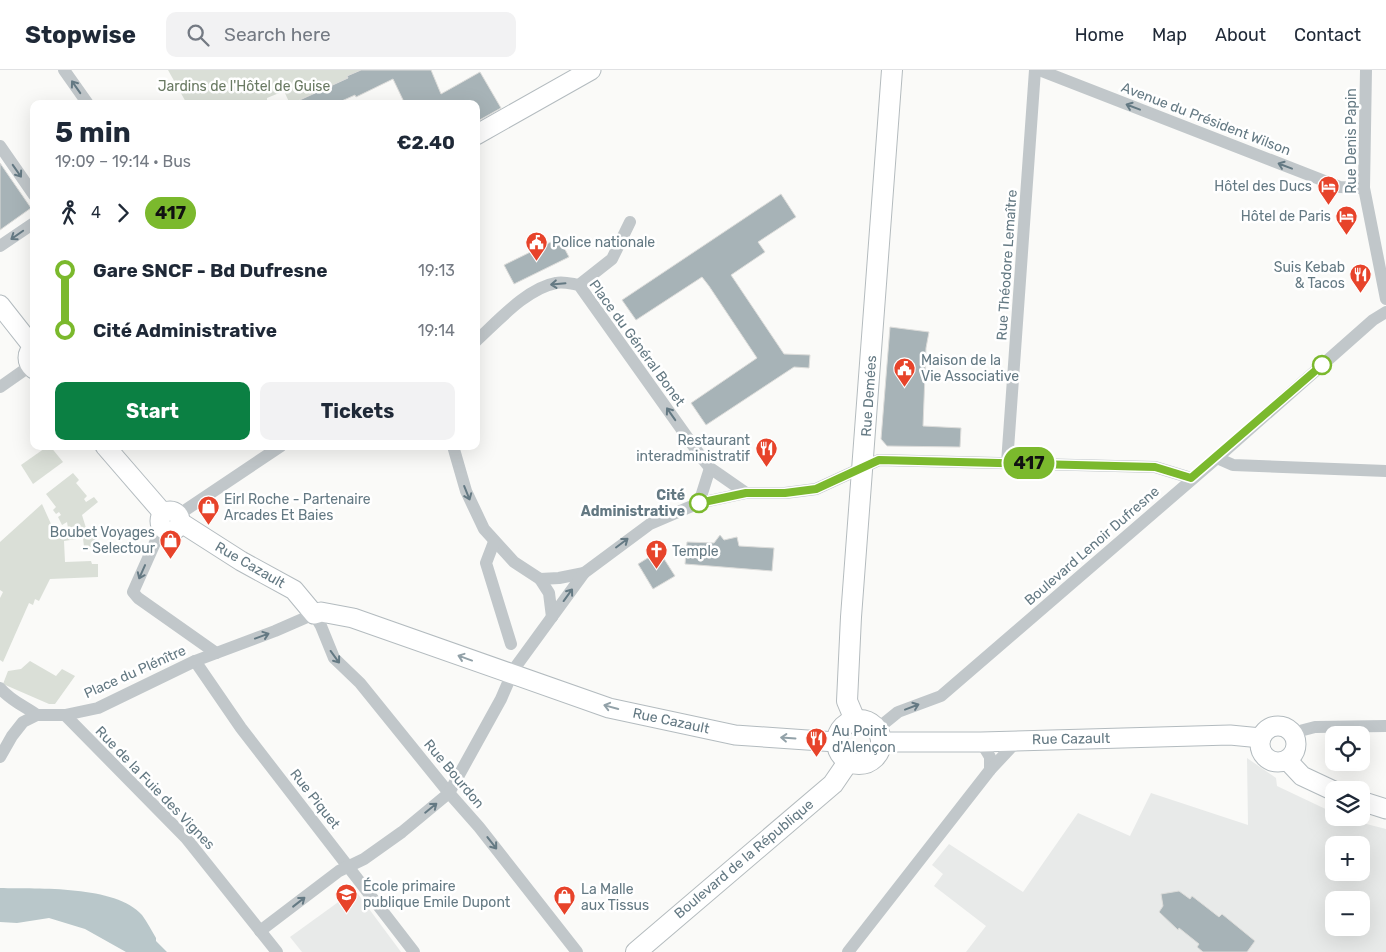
<!DOCTYPE html>
<meta charset="utf-8">
<style>
:root{--surface:#fff;--page:#f2f2f3;--text:#1f2937;--muted:#747a83;--line:#e0e1e3;--accent:#0b8043}
body{margin:0;font-family:Rubik,sans-serif;background:var(--page);color:var(--text);height:100vh;display:flex;flex-direction:column;font-size:19px;white-space:nowrap}
*{box-sizing:border-box;margin:0}
p{font-size:16px;color:var(--muted)}
.icon{flex:none;width:28px;height:28px;fill:none;stroke:currentColor;stroke-width:2;stroke-linecap:round;stroke-linejoin:round}
.map{position:relative;flex:1;overflow:hidden}
.sheet{position:absolute;left:30px;top:30px;width:450px;height:350px;display:flex;flex-direction:column;background:var(--surface);border-radius:10px;box-shadow:0 5px 20px #0002}
.sheet>*{flex:none}
.badge{padding:0 10px;border-radius:16px;font-size:18px;line-height:32px}
.buttons{position:absolute;left:1325px;top:656px;display:grid;gap:10px}
.buttons a{display:grid;place-items:center;width:45px;height:45px;border-radius:10px;background:var(--surface);box-shadow:0 5px 20px #0002;font-size:25px}
.map>.badge{position:absolute;translate:-50% -50%;box-shadow:0 0 0 2px #fff}
.legs{display:flex;align-items:center;gap:8px;height:55px;padding:0 25px;font-size:16px}
.legs p{margin-inline-start:auto}
.head{display:flex;align-items:center;justify-content:space-between;height:85px;padding:0 25px}
h1{font-size:28px;font-weight:700;line-height:38px}
.action{display:flex;gap:10px;margin-top:auto;padding:10px 25px}
.action a{flex:1;height:58px;border-radius:10px;background:var(--accent);color:#fff;font-size:20px;font-weight:700;line-height:58px;text-align:center}
.action a+a{background:var(--page);color:var(--text)}
ul{padding:0 25px;list-style:none}
li{display:flex;align-items:center;gap:18px;height:60px;font-size:19px}
li i{display:grid;place-items:center;width:8px;height:100%;margin:0 6px;background:currentColor}
li i::after{content:'';width:12px;height:12px;margin:-6px;border:4px solid;border-radius:50%;background:var(--surface)}
li p{margin-inline-start:auto}
li:first-child i{background:linear-gradient(#0000 50%,currentColor 0)}
li:last-child i{background:linear-gradient(currentColor 50%,#0000 0)}
header{display:flex;align-items:center;gap:30px;box-sizing:border-box;height:70px;padding:0 25px;background:var(--surface);border-bottom:1px solid var(--line)}
header strong{font-size:24px}
nav{display:flex;gap:28px;margin-inline-start:auto;font-size:18px}
.search{width:350px;height:45px;background:var(--page);display:flex;align-items:center;gap:12px;box-sizing:border-box;padding:0 18px;border-radius:10px;color:var(--muted);font-size:19px}
.map>svg:first-child{display:block}
.built{fill:#e8eae9;fill-rule:evenodd}
.green{fill:#dadfd7}
.water{fill:#b9c7ca}
.building{fill:#a7b3b7;stroke:#dcdcda}
.lines{fill:none;stroke-linecap:round;stroke-linejoin:round}
.secondary-casing{stroke:#b3bbbf;stroke-width:21}
.primary-casing{stroke:#b4bbbe;stroke-width:22}
.street{stroke:#c1c7ca;stroke-width:12}
.secondary{stroke:#fff;stroke-width:19}
.primary{stroke:#fff;stroke-width:20}
.oneway{stroke:#647983}
.oneway2{stroke:#92a1a8}
.line-1-casing{stroke:#fff;stroke-width:11}
.line-1{stroke:#7bb92d;stroke-width:8}
.stop-1-dot{fill:#fff;stroke:#7bb92d;stroke-width:2.5}
.labels{text-anchor:middle;dominant-baseline:central;stroke-width:5;stroke-linejoin:round;paint-order:stroke}
.park-label{font-size:14px;fill:#6a7a63;stroke:#fff}
.street-label{font-size:14px;fill:#647983;stroke:#fff}
.poi-label{font-size:14px;fill:#647983;stroke:#fff;text-anchor:start}
.stop-label{font-size:14px;font-weight:bold;fill:#647983;stroke:#fff;text-anchor:end}
</style>
<header>
<strong>Stopwise</strong>
<div class="search"><svg class="icon" aria-label="search" viewBox="0 0 24 24"><circle cx="10" cy="10" r="6"/><path d="M15 15l6 6"/></svg>Search here</div>
<nav><a>Home</a><a>Map</a><a>About</a><a>Contact</a></nav>
</header>
<div class="map">
<svg width="1386" height="882" viewBox="0 0 1386 882">
<rect width="100%" height="100%" fill="#fafaf8"/>
<!-- built -->
<g class="built">
<path d="M1247,688L1276,708L1277,716L1334,743V748H1343L1386,759V882H966L986,856L934,816L943,804L932,795L949,774L1023,822L1078,743L1130,766L1151,723L1248,755ZM1334,775H1361V802H1334ZM1334,830H1361V858H1334Z"/>
<polygon points="355,820 401,882 302,882 290,867"/>
</g>
<!-- green -->
<g class="green">
<polygon points="168,0 361,0 347,6 348,8 290,34 284,21 267,28 267,30 259,34 187,34"/>
<polygon points="48,376 50,376 63,392 33,414 21,395"/>
<polygon points="73,403 79,410 76,413 87,426 84,429 86,432 94,427 98,432 82,445 86,458 88,457 95,468 96,477 84,477 83,468 64,471 65,492 91,491 92,494 98,494 98,507 50,509 39,531 35,529 33,535 29,533 3,592 0,590 0,528 3,522 0,520 0,472 42,434 56,465 68,458 67,452 62,455 58,447 61,445 59,442 56,444 53,440 56,437 46,424"/>
<polygon points="30,591 56,606 62,599 75,606 55,634 49,634 3,614 8,601 21,599"/>
</g>
<!-- water -->
<path class="water" d="M0,818C38,819 116,815 142,845C147,852 152,861 156,868V871L167,882H126L85,859L49,848L17,853L0,852Z"/>
<!-- building -->
<g class="building">
<polygon points="361,0 431,0 441,24 480,2 501,38 476,52 476,34 405,34 393,9 356,27 355,25 335,34 291,34 348,8 347,6"/>
<polygon points="0,93 31,138 0,160"/>
<polygon points="781,124 796,147 758,172 765,182 731,205 784,284 810,285 809,298 794,297 706,355 691,333 757,288 709,216 702,207 636,250 622,230"/>
<polygon points="559,168 569,187 514,214 504,195"/>
<polygon points="890,257 929,262 926,278 923,356 961,358 960,377 887,376 881,369"/>
<polygon points="720,465 724,470 737,467 739,476 774,478 772,501 685,494 687,472 714,473"/>
<polygon points="659,481 675,506 653,519 638,494"/>
<polygon points="1179,821 1190,829 1192,826 1219,847 1222,844 1255,871 1247,882 1203,882 1197,877 1199,874 1179,858 1178,860 1159,842 1163,836 1161,824"/>
</g>
<g class="lines">
<defs>
<g id="secondary">
<polyline points="476,65 591,0"/>
<polyline points="0,235 33,277"/>
<path d="M34,277C26,283 26,292 34,299"/>
<polyline points="105,376 163,443"/>
<circle cx="170" cy="451" r="10"/>
<polyline points="180,452 241,491 294,520 314,544 321,542 353,548 609,638 735,665 836,672"/>
<circle cx="1278" cy="674" r="18"/>
<polyline points="881,672 981,672 1230,665 1261,668"/>
<polyline points="1287,690 1302,706 1334,721"/>
<polyline points="1361,731 1386,739"/>
</g>
<g id="primary">
<circle cx="859" cy="672" r="22"/>
<polyline points="855,650 847,631 851,547 892,0"/>
<polyline points="636,882 833,714 848,692"/>
</g>
</defs>
<!-- secondary casing -->
<use href="#secondary" class="secondary-casing"/>
<!-- primary casing -->
<use href="#primary" class="primary-casing"/>
<!-- street -->
<g class="street">
<polyline points="64,0 88,34"/>
<polyline points="1039,0 1340,117 1364,118"/>
<polyline points="1366,0 1364,118 1386,229"/>
<polyline points="0,76 34,125"/>
<polyline points="0,176 34,153"/>
<polyline points="579,215 612,189 630,152"/>
<path d="M476,271C497,252 527,218 556,213C563,211 572,214 579,215L702,388L710,398L746,423"/>
<polyline points="0,317 30,296"/>
<polyline points="453,376 466,421 484,459 514,492 540,509 559,508 584,503 650,454 699,433 746,423 785,423 816,419 879,390 1155,397 1191,408"/>
<polyline points="1217,388 1233,395 1386,401"/>
<polyline points="1007,393 1035,0"/>
<polyline points="699,433 710,398"/>
<polyline points="178,445 281,376"/>
<polyline points="162,457 133,522 138,528 216,583"/>
<polyline points="494,472 486,493 511,574"/>
<polyline points="540,509 549,523 552,547"/>
<polyline points="195,591 241,658 414,882"/>
<path d="M0,618C10,630 24,636 37,645"/>
<polyline points="65,645 186,768 277,882"/>
<polyline points="877,659 898,642 941,626 1217,388 1373,250 1386,242"/>
<polyline points="1292,663 1315,657 1386,656"/>
<polyline points="981,672 990,687 990,700"/>
<polyline points="0,687 12,666 23,652 37,645 65,645 98,638 195,591 275,561 314,544 321,556 334,588 360,613 449,723 479,757 577,882"/>
<polyline points="260,861 339,801 364,789 402,762 449,723 501,629 514,599 584,503"/>
<polyline points="848,882 990,700 1017,671"/>
</g>
<!-- secondary -->
<use href="#secondary" class="secondary"/>
<!-- primary -->
<use href="#primary" class="primary"/>
</g>
<!-- one-way arrows -->
<defs><path id="oneway-shaft" d="M-6 0H5M1.5-3L5.5 0L1.5 3" fill="none" stroke-width="1.6" stroke-linecap="round" stroke-linejoin="round" transform="scale(1.25)"/></defs>
<g class="oneway">
<use href="#oneway-shaft" transform="translate(76 17) rotate(-125)"/>
<use href="#oneway-shaft" transform="translate(1133 37) rotate(-159)"/>
<use href="#oneway-shaft" transform="translate(1285 96) rotate(-159)"/>
<use href="#oneway-shaft" transform="translate(17 101) rotate(55)"/>
<use href="#oneway-shaft" transform="translate(17 165) rotate(145)"/>
<use href="#oneway-shaft" transform="translate(558 214) rotate(175)"/>
<use href="#oneway-shaft" transform="translate(671 344) rotate(-125)"/>
<use href="#oneway-shaft" transform="translate(467 423) rotate(68)"/>
<use href="#oneway-shaft" transform="translate(622 473) rotate(-37)"/>
<use href="#oneway-shaft" transform="translate(142 502) rotate(114)"/>
<use href="#oneway-shaft" transform="translate(568 525) rotate(-54)"/>
<use href="#oneway-shaft" transform="translate(262 566) rotate(-20)"/>
<use href="#oneway-shaft" transform="translate(335 587) rotate(54)"/>
<use href="#oneway-shaft" transform="translate(912 637) rotate(-21)"/>
<use href="#oneway-shaft" transform="translate(431 738) rotate(-39)"/>
<use href="#oneway-shaft" transform="translate(492 773) rotate(52)"/>
<use href="#oneway-shaft" transform="translate(299 832) rotate(-38)"/>
</g>
<g class="oneway2">
<use href="#oneway-shaft" transform="translate(465 588) rotate(-160)"/>
<use href="#oneway-shaft" transform="translate(611 637) rotate(-165)"/>
<use href="#oneway-shaft" transform="translate(788 668) rotate(-176)"/>
</g>
<g class="lines">
<defs>
<polyline id="line-1" points="699,433 746,423 785,423 816,419 879,390 1155,397 1191,408 1322,295"/>
</defs>
<!-- line-1 casing -->
<use href="#line-1" class="line-1-casing"/>
<!-- line-1 -->
<use href="#line-1" class="line-1"/>
</g>
<!-- icons -->
<defs>
<symbol id="hotel-pin" viewBox="-11 -11 22 30"><path d="M0 17L-7.5 6A9.5 9.5 0 1 1 7.5 6Z" fill="#e7432a" stroke="#fff"/><path d="M-6-4.5h1.5V1H6V5H4.5V3h-9V5H-6ZM-4 0a1.8 1.8 0 1 1 3.6 0ZM.5 0V-2.5h3Q6-2.5 6 0Z" fill="#fff"/></symbol>
<symbol id="civic-pin" viewBox="-11 -11 22 30"><path d="M0 17L-7.5 6A9.5 9.5 0 1 1 7.5 6Z" fill="#e7432a" stroke="#fff"/><path d="M-.6-6.5H3V-4.5H.6V-3L4-1V1h2V6H-6V1h2V-1L-.6-3ZM-1.2 2.5V6h2.4V2.5Z" fill="#fff"/></symbol>
<symbol id="restaurant-pin" viewBox="-11 -11 22 30"><path d="M0 17L-7.5 6A9.5 9.5 0 1 1 7.5 6Z" fill="#e7432a" stroke="#fff"/><path d="M-5-6h1v4h1v-4h1v4h1v-4h1v5L-1.5 .5V6h-2V.5L-5-1ZM5-6V6H3V1.5H1.5Q1.5-4 5-6Z" fill="#fff"/></symbol>
<symbol id="shop-pin" viewBox="-11 -11 22 30"><path d="M0 17L-7.5 6A9.5 9.5 0 1 1 7.5 6Z" fill="#e7432a" stroke="#fff"/><path d="M-5-2.5h2.3a2.7 3.5 0 0 1 5.4 0H5L5.5 6h-11ZM-1.5-2.5h3a1.5 2.3 0 0 0-3 0Z" fill="#fff"/></symbol>
<symbol id="church-pin" viewBox="-11 -11 22 30"><path d="M0 17L-7.5 6A9.5 9.5 0 1 1 7.5 6Z" fill="#e7432a" stroke="#fff"/><path d="M-1.2-6h2.4v3.5h3.3v2.4h-3.3V6h-2.4V-.1h-3.3v-2.4h3.3Z" fill="#fff"/></symbol>
<symbol id="school-pin" viewBox="-11 -11 22 30"><path d="M0 17L-7.5 6A9.5 9.5 0 1 1 7.5 6Z" fill="#e7432a" stroke="#fff"/><path d="M0-5L7-2L0 1L-7-2ZM-4 1L0 2.5L4 1V4Q0 6-4 4Z" fill="#fff"/></symbol>
</defs>
<g fill-rule="evenodd">
<use href="#hotel-pin" x="1316" y="104" width="25" height="34"/>
<use href="#hotel-pin" x="1334" y="134" width="25" height="34"/>
<use href="#civic-pin" x="524" y="160" width="25" height="34"/>
<use href="#restaurant-pin" x="1348" y="192" width="25" height="34"/>
<use href="#civic-pin" x="892" y="286" width="25" height="34"/>
<use href="#restaurant-pin" x="754" y="366" width="25" height="34"/>
<use href="#shop-pin" x="196" y="424" width="25" height="34"/>
<use href="#shop-pin" x="158" y="458" width="25" height="34"/>
<use href="#church-pin" x="644" y="468" width="25" height="34"/>
<use href="#restaurant-pin" x="804" y="656" width="25" height="34"/>
<use href="#school-pin" x="334" y="812" width="25" height="34"/>
<use href="#shop-pin" x="552" y="814" width="25" height="34"/>
</g>
<!-- markers -->
<g class="stop-1-dot">
<circle cx="1322" cy="295" r="9"/>
<circle cx="699" cy="433" r="9"/>
</g>
<g class="labels">
<!-- park labels -->
<g class="park-label">
<text x="244" y="16">Jardins de l'Hôtel de Guise</text>
</g>
<!-- street labels -->
<g class="street-label">
<text transform="translate(1206 49) rotate(21)">Avenue du Président Wilson</text>
<text transform="translate(1351 71) rotate(-90)">Rue Denis Papin</text>
<text transform="translate(1007 195) rotate(-86)">Rue Théodore Lemaître</text>
<text transform="translate(637 273) rotate(54)">Place du Général Bonet</text>
<text transform="translate(869 326) rotate(-86)">Rue Demées</text>
<text transform="translate(1092 476) rotate(-41)">Boulevard Lenoir Dufresne</text>
<text transform="translate(250 495) rotate(30)">Rue Cazault</text>
<text transform="translate(135 602) rotate(-24)">Place du Plénître</text>
<text transform="translate(671 651) rotate(12)">Rue Cazault</text>
<text transform="translate(1071 669) rotate(-1)">Rue Cazault</text>
<text transform="translate(454 704) rotate(50)">Rue Bourdon</text>
<text transform="translate(155 718) rotate(46)">Rue de la Fuie des Vignes</text>
<text transform="translate(315 729) rotate(52)">Rue Piquet</text>
<text transform="translate(744 789) rotate(-40)">Boulevard de la République</text>
</g>
<!-- poi labels -->
<g class="poi-label">
<text x="1312" y="116" text-anchor="end">Hôtel des Ducs</text>
<text x="1331" y="146" text-anchor="end">Hôtel de Paris</text>
<text x="552" y="172">Police nationale</text>
<text x="1345" y="197" text-anchor="end">Suis Kebab<tspan x="1345" dy="16">&amp; Tacos</tspan></text>
<text x="921" y="290">Maison de la<tspan x="921" dy="16">Vie Associative</tspan></text>
<text x="750" y="370" text-anchor="end">Restaurant<tspan x="750" dy="16">interadministratif</tspan></text>
<text x="224" y="429">Eirl Roche - Partenaire<tspan x="224" dy="16">Arcades Et Baies</tspan></text>
<text x="155" y="462" text-anchor="end">Boubet Voyages<tspan x="155" dy="16">- Selectour</tspan></text>
<text x="672" y="481">Temple</text>
<text x="832" y="661">Au Point<tspan x="832" dy="16">d'Alençon</tspan></text>
<text x="363" y="816">École primaire<tspan x="363" dy="16">publique Emile Dupont</tspan></text>
<text x="581" y="819">La Malle<tspan x="581" dy="16">aux Tissus</tspan></text>
</g>
<!-- stop labels -->
<g class="stop-label">
<text x="685" y="425">Cité<tspan x="685" dy="16">Administrative</tspan></text>
</g>
</g>
</svg>
<div class="buttons">
<a><svg class="icon" aria-label="locate" viewBox="0 0 24 24"><circle cx="12" cy="12" r="6"/><path d="M12 2v4M12 18v4M2 12h4M18 12h4"/></svg></a>
<a><svg class="icon" aria-label="layers" viewBox="0 0 24 24"><path d="M12 4l9 5-9 5-9-5zM3 14l9 5 9-5"/></svg></a>
<a>+</a>
<a>−</a>
</div>
<b class="badge" style="left:1029px;top:393px;background:#7bb92d;color:#111">417</b>
<section class="sheet">
<div class="head"><div><h1>5 min</h1><p>19:09 – 19:14 · Bus</p></div><b>€2.40</b></div>
<div class="legs"><svg class="icon" aria-label="walk" viewBox="0 0 24 24"><circle cx="13" cy="4" r="2"/><path d="M13 8l-2 6 4 7M11 14l-3 7M7 12l3-4h3l4 4"/></svg>4<svg class="icon" aria-label="forward" viewBox="0 0 24 24"><path d="M9 5l7 7-7 7"/></svg><b class="badge" style="background:#7bb92d;color:#111">417</b></div>
<ul>
<li><i style="color:#7bb92d"></i><b>Gare SNCF - Bd Dufresne</b><p>19:13</p></li>
<li><i style="color:#7bb92d"></i><b>Cité Administrative</b><p>19:14</p></li>
</ul>
<div class="action"><a>Start</a><a>Tickets</a></div>
</section>
</div>
